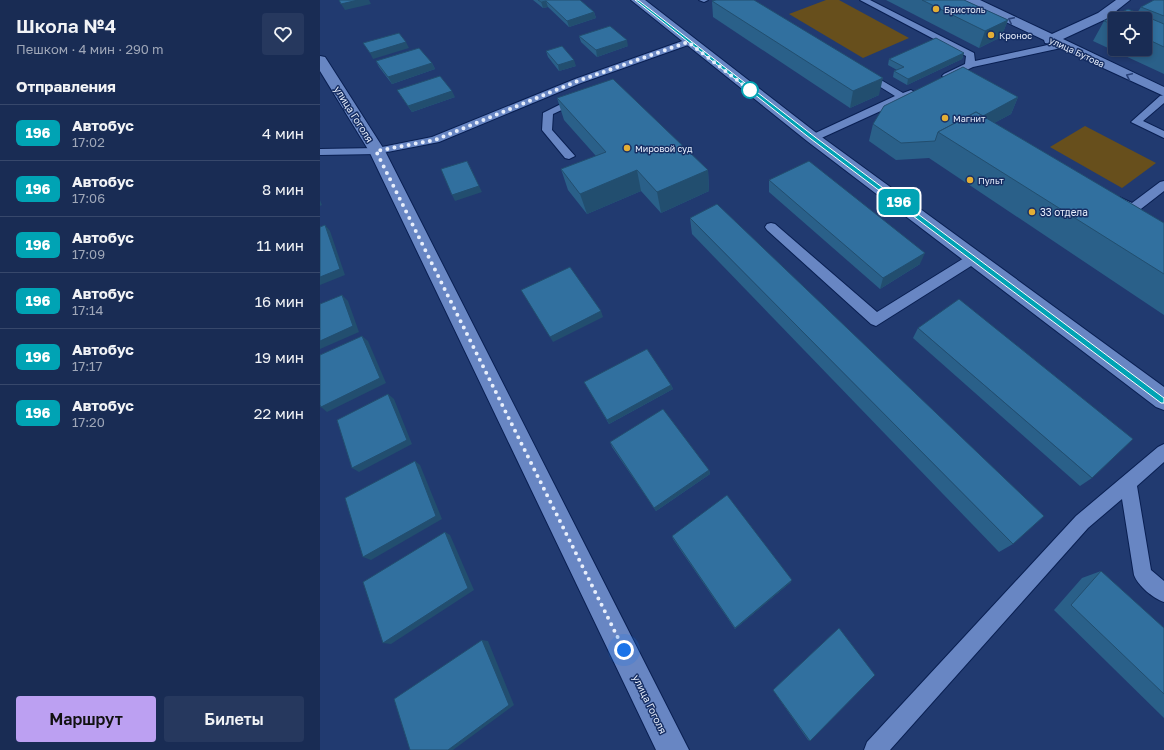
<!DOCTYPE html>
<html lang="ru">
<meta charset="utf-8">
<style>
:root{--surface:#192c54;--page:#26385e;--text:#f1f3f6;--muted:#9fa7b8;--line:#37486b;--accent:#bca0f2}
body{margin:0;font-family:"Golos Text",sans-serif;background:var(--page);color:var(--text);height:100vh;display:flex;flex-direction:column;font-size:15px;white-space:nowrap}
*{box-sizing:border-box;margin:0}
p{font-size:13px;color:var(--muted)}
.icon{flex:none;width:22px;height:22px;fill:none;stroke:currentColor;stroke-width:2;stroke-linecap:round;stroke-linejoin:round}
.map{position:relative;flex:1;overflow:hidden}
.panel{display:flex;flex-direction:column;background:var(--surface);width:320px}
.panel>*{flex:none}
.badge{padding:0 8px;border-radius:6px;font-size:14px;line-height:26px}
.fabs{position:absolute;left:788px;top:12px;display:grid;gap:8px}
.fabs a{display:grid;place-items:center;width:44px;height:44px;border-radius:4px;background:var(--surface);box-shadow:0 2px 6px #0003,0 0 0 1px var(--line);font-size:20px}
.you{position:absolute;width:20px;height:20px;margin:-10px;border:3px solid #fff;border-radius:50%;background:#1a73e8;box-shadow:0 0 0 6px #1a73e833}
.map>.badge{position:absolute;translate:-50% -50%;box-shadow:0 0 0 2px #fff}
h2{padding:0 16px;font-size:15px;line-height:36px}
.round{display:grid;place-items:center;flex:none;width:42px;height:42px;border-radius:4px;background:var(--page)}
.summary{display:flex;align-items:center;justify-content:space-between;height:68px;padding:0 16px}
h1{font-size:19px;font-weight:600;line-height:30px}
.button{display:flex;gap:8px;margin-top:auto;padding:8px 16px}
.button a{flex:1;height:46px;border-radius:4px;background:var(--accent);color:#111;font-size:16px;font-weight:600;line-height:46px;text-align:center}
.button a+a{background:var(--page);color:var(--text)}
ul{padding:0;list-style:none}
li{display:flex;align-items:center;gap:12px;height:56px;padding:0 16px;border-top:1px solid var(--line)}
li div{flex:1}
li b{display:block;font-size:15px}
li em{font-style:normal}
li .badge{min-width:44px;font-weight:700;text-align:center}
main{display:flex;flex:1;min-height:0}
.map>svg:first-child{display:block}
.green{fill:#674f1c}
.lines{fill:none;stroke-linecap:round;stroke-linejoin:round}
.service-casing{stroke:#091f52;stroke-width:2}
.minor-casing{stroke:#091f52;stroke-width:2}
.tertiary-casing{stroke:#091f52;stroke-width:2}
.service{fill:#6886c3;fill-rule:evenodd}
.minor{fill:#6886c3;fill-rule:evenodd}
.tertiary{fill:#6886c3;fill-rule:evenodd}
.wall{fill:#2a6089;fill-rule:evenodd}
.shaded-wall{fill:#224e6f}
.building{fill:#31709f;stroke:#224e6f}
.oneway{stroke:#274077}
.line{fill:#00a3b4;stroke:#fff}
.walk{stroke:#e7eefc;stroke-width:4;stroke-dasharray:0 7.2}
.poi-dot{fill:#e3ae35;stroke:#172f64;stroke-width:1.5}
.stop-dot{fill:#fff;stroke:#00a3b4;stroke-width:2}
.labels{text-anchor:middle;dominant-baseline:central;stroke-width:3;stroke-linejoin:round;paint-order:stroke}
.far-poi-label{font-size:9px;fill:#e7eefc;stroke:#172f64;text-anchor:start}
.far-street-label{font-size:9px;fill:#e7eefc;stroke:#172f64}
.street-label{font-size:10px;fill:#e7eefc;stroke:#172f64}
.poi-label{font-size:10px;fill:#e7eefc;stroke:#172f64;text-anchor:start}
</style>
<main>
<section class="panel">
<div class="summary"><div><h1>Школа №4</h1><p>Пешком · 4 мин · 290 m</p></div><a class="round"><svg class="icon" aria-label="heart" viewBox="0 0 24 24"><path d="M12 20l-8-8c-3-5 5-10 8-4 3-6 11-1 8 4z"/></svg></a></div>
<h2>Отправления</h2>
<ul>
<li><span class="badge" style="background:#00a3b4;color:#fff">196</span><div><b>Автобус</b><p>17:02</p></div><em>4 мин</em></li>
<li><span class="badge" style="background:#00a3b4;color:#fff">196</span><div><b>Автобус</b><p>17:06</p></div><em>8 мин</em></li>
<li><span class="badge" style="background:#00a3b4;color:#fff">196</span><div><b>Автобус</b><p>17:09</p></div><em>11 мин</em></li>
<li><span class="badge" style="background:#00a3b4;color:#fff">196</span><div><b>Автобус</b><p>17:14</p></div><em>16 мин</em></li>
<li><span class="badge" style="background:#00a3b4;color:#fff">196</span><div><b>Автобус</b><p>17:17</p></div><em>19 мин</em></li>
<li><span class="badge" style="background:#00a3b4;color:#fff">196</span><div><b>Автобус</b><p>17:20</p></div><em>22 мин</em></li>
</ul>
<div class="button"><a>Маршрут</a><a>Билеты</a></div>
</section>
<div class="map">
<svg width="844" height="750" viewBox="0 0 844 750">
<rect width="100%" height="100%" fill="#213a70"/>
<!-- green -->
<g class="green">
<polygon points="506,0 519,0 589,38 543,58 469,14"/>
<polygon points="765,126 836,163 802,188 730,147"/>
</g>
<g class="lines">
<defs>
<g id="service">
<polygon points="379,0 388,0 384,2"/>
<polygon points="540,0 550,0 654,53 655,61 741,42 746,45 741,48 653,67 627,79 622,76 624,74 645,64 646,56"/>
<polygon points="790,8 812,17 813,19 802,19 787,13 786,11"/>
<polygon points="368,39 371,40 371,44 261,83 119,142 57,154 0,155 0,149 57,148 112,137 255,79"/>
<polygon points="544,70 583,93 591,90 596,93 587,99 497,140 489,140 488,138 489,136 575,96 541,75 539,73"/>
<polygon points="844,95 844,103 823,121 844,131 844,138 811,122 840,96"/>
<polygon points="257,96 262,99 261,101 233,114 232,130 255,156 249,159 245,158 222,130 223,113"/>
<polygon points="844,181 844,191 817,212 813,213 795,204 793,201 799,197 812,203 840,182"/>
<polygon points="451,223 455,224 557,312 649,255 659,255 660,258 659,261 556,326 551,324 447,230 445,227 447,224"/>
<path d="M844,444V462L817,486L831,570L844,581V602C833,598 818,586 814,575L802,499L768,528L570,750H544L547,742L756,516L838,447Z"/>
</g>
<g id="minor">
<polygon points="644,0 660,0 732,34 778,13 796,0 810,0 786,19 743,39 844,87 844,96 731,44 725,43 724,40 646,3"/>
<polygon points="0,56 5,57 7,60 65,151 369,750 336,750 49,151 0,71"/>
</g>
<polygon id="tertiary" points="311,0 325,0 499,135 844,387 844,410 836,407 487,141"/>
</defs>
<!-- service casing -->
<use href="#service" class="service-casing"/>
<!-- minor casing -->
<use href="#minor" class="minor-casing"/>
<!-- tertiary casing -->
<use href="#tertiary" class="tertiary-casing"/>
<!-- service -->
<use href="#service" class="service"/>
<!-- minor -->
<use href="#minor" class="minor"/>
<!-- tertiary -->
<use href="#tertiary" class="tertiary"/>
</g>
<!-- wall -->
<g class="wall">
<polygon points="213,0 260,0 274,12 276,18 249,27 228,7 223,8"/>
<polygon points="566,0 644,0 688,20 681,37 659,48"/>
<path d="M844,0V74L773,41L784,21L817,13L821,7ZM795,19H825V49H795Z"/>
<polygon points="392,1 559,95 530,108 393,17"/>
<polygon points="259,36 308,46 277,57 261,42"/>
<polygon points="226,51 256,66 239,71 228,57"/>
<polygon points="644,53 642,59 587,85 573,77 574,71 577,70 568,65 569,59"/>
<polygon points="56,61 112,63 115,69 72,84 59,67"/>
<polygon points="77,90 135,97 92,112"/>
<polygon points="698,97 691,114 674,123 844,223 844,315 609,158 576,160 549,141 553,124"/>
<polygon points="237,98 388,170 389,191 341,213 321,191 267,214 248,190 241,169 276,156 244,120"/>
<polygon points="449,180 600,264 560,289 449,192"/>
<polygon points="370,218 693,544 679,552 372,234"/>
<polygon points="598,328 772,478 760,486 593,338"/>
<polygon points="264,382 351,385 353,389 289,424"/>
<polygon points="290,442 389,470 390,474 336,511 292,447"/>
<polygon points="352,536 471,582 415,629 353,539"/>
<polygon points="781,571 844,628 844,718 734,610 762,578"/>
<polygon points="519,628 490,741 488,740 453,690"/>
</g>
<!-- shaded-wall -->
<g class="shaded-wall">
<polygon points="38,0 49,0 51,4 25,10 21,4"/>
<polygon points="226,1 228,7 223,8 221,2"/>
<polygon points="274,12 276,18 249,27 247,21"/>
<polygon points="688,20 681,37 659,48 665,31"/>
<polygon points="307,40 308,46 277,57 276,50"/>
<polygon points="86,42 89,48 53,59 50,53"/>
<polygon points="644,53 642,59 587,85 588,79"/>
<polygon points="254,60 256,66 239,71 238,65"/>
<polygon points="112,63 115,69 72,84 68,77"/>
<polygon points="563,78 559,95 530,108 533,91"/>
<polygon points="132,91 135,97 92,112 88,106"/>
<polygon points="698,97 691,114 637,143 625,136"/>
<polygon points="147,161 162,192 135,201 132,195"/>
<polygon points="317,170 321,191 267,214 260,194"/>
<polygon points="388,170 389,191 341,213 337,192"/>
<polygon points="0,200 2,205 0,206"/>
<polygon points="5,225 10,231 25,275 0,285 0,277"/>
<polygon points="605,253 600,264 560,289 563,278"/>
<polygon points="22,295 28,301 39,332 0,349 0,341"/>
<polygon points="281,311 283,317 233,342 230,337"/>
<polygon points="42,336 48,341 66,383 7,412 1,407"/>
<polygon points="351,385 353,389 289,424 287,420"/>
<polygon points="68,394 74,399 92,444 39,472 32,468"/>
<polygon points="95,461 100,465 122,519 51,560 43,557"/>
<polygon points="389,470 390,474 336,511 334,508"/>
<polygon points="125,532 130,535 154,590 71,644 63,643"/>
<polygon points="472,580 471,582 415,629 415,628"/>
<polygon points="162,640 168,641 194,705 133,750 128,750"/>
</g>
<!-- building -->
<g class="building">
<polygon points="19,0 38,0 21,4"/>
<polygon points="218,0 260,0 274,12 247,21 226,1 221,2"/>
<polygon points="396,0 434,0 563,78 533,91 392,1"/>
<polygon points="602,0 644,0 688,20 665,31"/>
<polygon points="834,0 844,0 844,16 821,7"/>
<polygon points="808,9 844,24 844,47 825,38 825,19 795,19 795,25 784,21"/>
<polygon points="290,26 307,40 276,50 259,36"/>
<polygon points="79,33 86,42 50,53 43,43"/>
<polygon points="616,38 644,53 588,79 574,71 584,67 569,59"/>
<polygon points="242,46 254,60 238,65 226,51"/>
<polygon points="99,48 112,63 68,77 56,61"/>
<polygon points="643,67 698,97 663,116 656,112 618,132 615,141 581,143 553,124 564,106"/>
<polygon points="120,76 132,91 88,106 77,90"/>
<polygon points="293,79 388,170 337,192 317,170 260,194 241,169 286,152 237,98"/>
<polygon points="656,112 844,223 844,274 618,132"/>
<polygon points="147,161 159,186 132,195 121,169"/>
<polygon points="489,161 605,253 563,278 449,180"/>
<polygon points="397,204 724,516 693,544 370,218"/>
<polygon points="5,225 20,269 0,277 0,227"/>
<polygon points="250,267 281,311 230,337 201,290"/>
<polygon points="22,295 33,326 0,341 0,304"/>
<polygon points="639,299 813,439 772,478 598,328"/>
<polygon points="42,336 60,378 1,407 0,405 0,355"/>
<polygon points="327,349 351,385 287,420 264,382"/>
<polygon points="68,394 87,440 32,468 17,420"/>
<polygon points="343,409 389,470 334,508 290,442"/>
<polygon points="95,461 116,516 43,557 25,498"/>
<polygon points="407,495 472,580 415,628 352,536"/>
<polygon points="125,532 148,588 63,643 43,582"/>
<polygon points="781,571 844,628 844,694 751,605"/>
<polygon points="519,628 555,675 490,741 453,690"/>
<polygon points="162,640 189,705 128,750 90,750 74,699"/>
</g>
<!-- one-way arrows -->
<defs><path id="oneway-chevron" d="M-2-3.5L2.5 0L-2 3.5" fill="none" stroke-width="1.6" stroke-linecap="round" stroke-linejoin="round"/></defs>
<g class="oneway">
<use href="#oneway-chevron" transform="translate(691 20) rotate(-154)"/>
<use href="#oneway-chevron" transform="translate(809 76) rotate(-155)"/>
</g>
<!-- line -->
<polygon class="line" points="315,0 318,0 495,137 844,398 844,403 841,403 491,139"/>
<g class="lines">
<!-- walk -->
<polyline class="walk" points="304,650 56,151 115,140 258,81 368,42 430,90"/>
</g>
<!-- markers -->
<g class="poi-dot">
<circle cx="616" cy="9" r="4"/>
<circle cx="671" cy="35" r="4"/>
<circle cx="625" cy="118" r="4"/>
<circle cx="307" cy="148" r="4"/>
<circle cx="650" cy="180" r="4"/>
<circle cx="712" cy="212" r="4"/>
</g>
<circle class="stop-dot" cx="430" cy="90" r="8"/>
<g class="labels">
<!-- far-poi labels -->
<g class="far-poi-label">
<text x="624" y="9">Бристоль</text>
<text x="679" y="35">Кронос</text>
<text x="633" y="118">Магнит</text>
<text x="315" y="148">Мировой суд</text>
<text x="658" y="180">Пульт</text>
</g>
<!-- far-street labels -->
<g class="far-street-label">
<text transform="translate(757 52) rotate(25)">улица Бутова</text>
</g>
<!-- street labels -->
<g class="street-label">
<text transform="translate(34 114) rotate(58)">улица Гоголя</text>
<text transform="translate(330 704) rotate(64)">улица Гоголя</text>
</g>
<!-- poi labels -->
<g class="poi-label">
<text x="720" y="212">33 отдела</text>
</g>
</g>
</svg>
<div class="fabs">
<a><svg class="icon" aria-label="locate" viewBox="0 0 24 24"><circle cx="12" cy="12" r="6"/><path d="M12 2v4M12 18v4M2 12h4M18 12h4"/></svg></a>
</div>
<div class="you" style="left:304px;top:650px"></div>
<b class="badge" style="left:579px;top:202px;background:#00a3b4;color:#fff">196</b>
</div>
</main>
